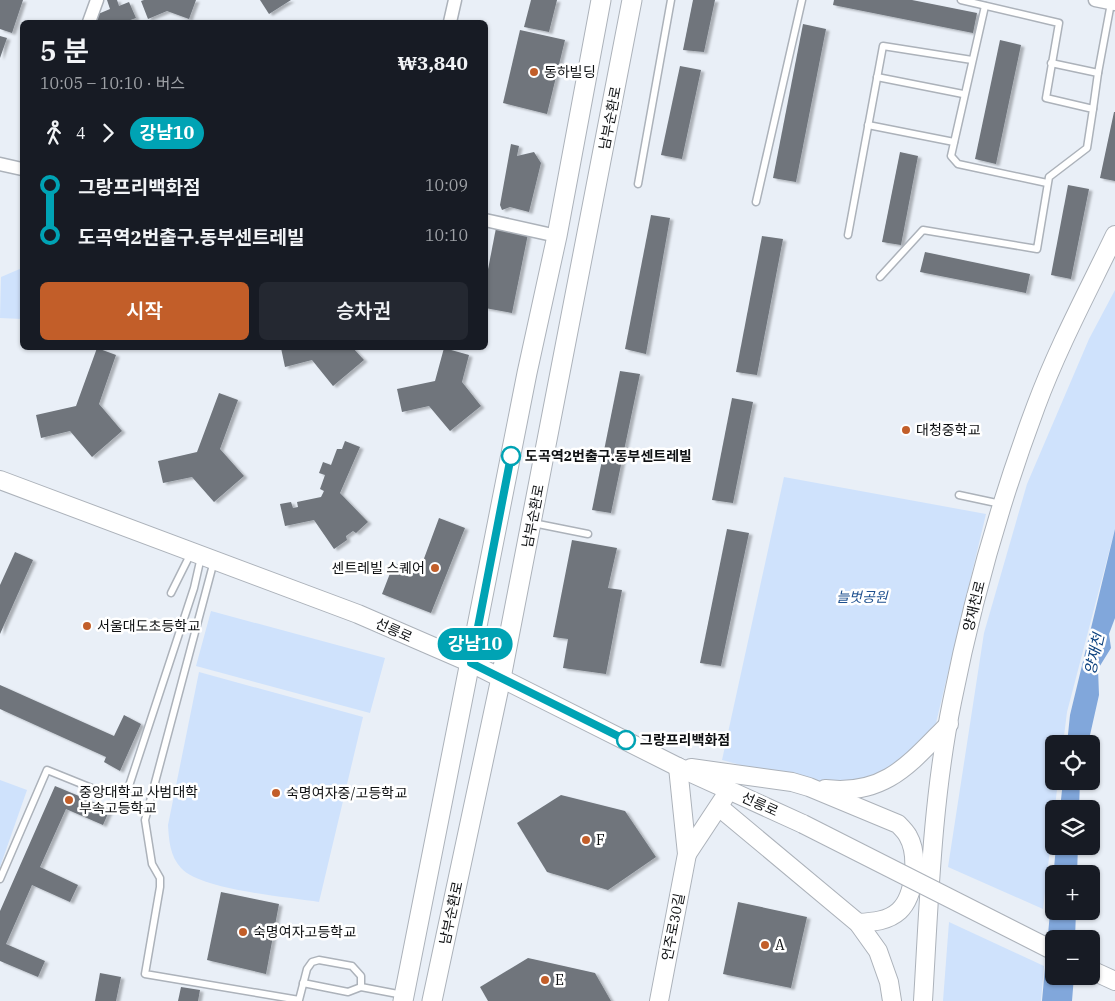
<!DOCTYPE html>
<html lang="ko">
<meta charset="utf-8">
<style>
:root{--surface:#171b24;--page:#242831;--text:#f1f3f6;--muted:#9ea1a6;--accent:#c25e29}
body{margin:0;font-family:"IBM Plex Serif","Noto Sans KR",serif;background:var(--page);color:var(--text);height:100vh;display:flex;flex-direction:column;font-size:19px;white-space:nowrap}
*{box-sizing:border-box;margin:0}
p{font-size:16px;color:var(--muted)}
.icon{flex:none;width:28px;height:28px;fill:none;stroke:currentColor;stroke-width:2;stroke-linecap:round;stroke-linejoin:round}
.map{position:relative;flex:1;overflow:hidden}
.panel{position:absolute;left:20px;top:20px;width:468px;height:330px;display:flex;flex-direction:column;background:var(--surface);border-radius:8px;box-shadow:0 1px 4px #0004}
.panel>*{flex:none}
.badge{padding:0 10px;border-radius:16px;font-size:18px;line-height:32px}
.fabs{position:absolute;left:1045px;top:735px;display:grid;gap:10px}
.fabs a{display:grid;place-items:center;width:55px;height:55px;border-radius:8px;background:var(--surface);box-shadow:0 1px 4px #0004;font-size:25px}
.map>.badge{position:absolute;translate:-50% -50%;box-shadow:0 0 0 2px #fff}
.legs{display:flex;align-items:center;gap:8px;height:55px;padding:0 20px;font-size:16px}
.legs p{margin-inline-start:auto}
.overview{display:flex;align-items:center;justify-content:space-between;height:85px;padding:0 20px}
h1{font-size:28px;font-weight:600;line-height:38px}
.primary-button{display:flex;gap:10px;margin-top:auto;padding:10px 20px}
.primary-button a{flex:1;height:58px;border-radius:8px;background:var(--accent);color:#fff;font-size:20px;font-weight:600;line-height:58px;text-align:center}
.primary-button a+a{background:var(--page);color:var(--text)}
ul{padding:0 20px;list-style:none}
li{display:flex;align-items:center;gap:18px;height:50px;font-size:19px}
li i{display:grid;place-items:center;width:8px;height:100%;margin:0 6px;background:currentColor}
li i::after{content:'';width:12px;height:12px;margin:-6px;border:4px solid;border-radius:50%;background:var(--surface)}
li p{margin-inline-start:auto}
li:first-child i{background:linear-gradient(#0000 50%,currentColor 0)}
li:last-child i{background:linear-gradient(currentColor 50%,#0000 0)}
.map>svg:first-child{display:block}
.green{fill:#cfe2fc}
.water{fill:#81a7db}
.building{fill:#6f757c;filter:url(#shadow)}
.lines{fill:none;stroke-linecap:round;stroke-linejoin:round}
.lane-casing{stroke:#acb2ba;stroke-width:9}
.street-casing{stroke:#acb2ba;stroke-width:15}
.secondary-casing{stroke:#acb2ba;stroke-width:20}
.primary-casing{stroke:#acb2ba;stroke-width:21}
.lane{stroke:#fff;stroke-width:6}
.street{stroke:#fff;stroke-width:12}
.secondary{stroke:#fff;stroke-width:18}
.primary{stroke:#fff;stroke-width:19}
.secondary-bridge-casing{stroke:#acb2ba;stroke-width:20;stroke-linecap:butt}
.secondary-bridge{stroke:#fff;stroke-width:18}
.line-1-casing{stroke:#fff;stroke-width:11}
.line-1{stroke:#00a3b4;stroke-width:8}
.poi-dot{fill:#c25e29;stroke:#fff;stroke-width:2}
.stop-1-dot{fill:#fff;stroke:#00a3b4;stroke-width:2.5}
.labels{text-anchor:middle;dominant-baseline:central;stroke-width:5;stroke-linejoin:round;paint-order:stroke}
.poi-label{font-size:14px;fill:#0f1113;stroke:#fff;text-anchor:start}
.street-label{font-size:14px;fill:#0f1113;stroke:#fff}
.stop-label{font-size:14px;font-weight:bold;fill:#0f1113;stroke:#fff;text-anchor:start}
.park-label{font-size:14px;font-style:italic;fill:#1e508f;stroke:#fff}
.water-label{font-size:15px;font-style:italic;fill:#0d427f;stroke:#fff}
</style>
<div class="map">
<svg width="1115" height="1001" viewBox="0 0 1115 1001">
<defs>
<filter id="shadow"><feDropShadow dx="3.5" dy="2" stdDeviation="1" flood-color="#0004"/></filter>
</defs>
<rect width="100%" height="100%" fill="#e9eff7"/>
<!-- green -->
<g class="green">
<polygon points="22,268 22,319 0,318 1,277"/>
<polygon points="1115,290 1115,529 1067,712 1063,744 1054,744 1054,781 1058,781 1043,909 948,867 984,633 1027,484 1089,339"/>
<polygon points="784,477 986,514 936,723 917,752 888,779 838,791 722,760"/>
<polygon points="211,611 385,658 370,713 196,666"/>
<path d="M199,672L363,717L319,902C288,897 201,890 181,868C170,856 169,841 168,825Z"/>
<polygon points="0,780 27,790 0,867"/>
<polygon points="949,922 1044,966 1041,1001 943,1001"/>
</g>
<!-- water -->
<g class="water">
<polygon points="1115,529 1115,618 1109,634 1111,648 1098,669 1099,695 1088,744 1067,744 1070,715"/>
<polygon points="1063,781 1080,781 1079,809 1060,809"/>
<polygon points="1056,846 1078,846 1077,874 1054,874 1054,911 1076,911 1075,939 1054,939 1054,976 1074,976 1072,1001 1042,1001"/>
</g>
<!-- building -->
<g class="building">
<polygon points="0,0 23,0 12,33 0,29"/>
<polygon points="107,0 117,0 119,6 129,2 136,18 125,22 93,22 91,17 110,9"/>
<polygon points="144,0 196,0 189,19 167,11 148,19 141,1"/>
<polygon points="260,0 291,0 269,14"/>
<polygon points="531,0 557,0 549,32 524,27"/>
<polygon points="693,0 715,0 704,52 683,50"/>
<polygon points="834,0 912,0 977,13 973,33 833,5"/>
<polygon points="803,24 826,29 796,182 773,178"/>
<polygon points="520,30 565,40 547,114 503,103"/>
<polygon points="0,36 7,38 0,58"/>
<polygon points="1000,40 1021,45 996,164 975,159"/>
<polygon points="680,66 701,70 682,159 661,155"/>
<polygon points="1114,112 1115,112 1115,181 1100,178"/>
<polygon points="511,144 519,146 517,156 534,152 541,163 529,212 510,207 502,210 500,205"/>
<polygon points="900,152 918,156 901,245 882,242"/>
<polygon points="1068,185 1089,189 1071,279 1051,275"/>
<polygon points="651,215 670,218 646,354 625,349"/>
<polygon points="496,228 528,234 512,313 485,308 485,285"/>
<polygon points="762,236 783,239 757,375 736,372"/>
<polygon points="925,252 1030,274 1026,293 920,272"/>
<polygon points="97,348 116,355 99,404 122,431 92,457 70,431 41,438 36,415 76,406"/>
<polygon points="281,348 353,348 364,360 333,386 312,360 285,367"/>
<polygon points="444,348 469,355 462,382 481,406 450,431 429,406 402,412 397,389 435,381"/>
<polygon points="620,371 640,374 611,513 592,510"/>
<polygon points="219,393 238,400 220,449 244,476 214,502 192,477 163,483 158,461 197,452"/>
<polygon points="732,398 753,402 733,503 712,500"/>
<polygon points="345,441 360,447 340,493 368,522 356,533 353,531 346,536 347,540 334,549 314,520 285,526 280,504 291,502 293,508 298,507 297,502 321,497 324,491 320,489 325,475 319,473 323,462 331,465 337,449 342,449"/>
<polygon points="439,518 465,528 431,613 382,594 394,563 419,572"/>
<polygon points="727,529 749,533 721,666 700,663"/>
<polygon points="572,540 617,548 608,588 622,590 606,674 563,668 568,639 553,637"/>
<polygon points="15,552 33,560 0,634 0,585"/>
<polygon points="0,685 114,736 124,715 141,724 120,771 104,762 106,757 0,709"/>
<polygon points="55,786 110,809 103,825 66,809 40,867 78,885 70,902 32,885 6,944 45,961 38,977 0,961 0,911"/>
<polygon points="561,795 625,811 656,857 608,890 547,872 517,823"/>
<polygon points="221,892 279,904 266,974 207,960"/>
<polygon points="738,902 807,917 791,988 723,974"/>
<polygon points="528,958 595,973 611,1001 488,1001 480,987"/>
<polygon points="100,973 121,977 116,1001 95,1001"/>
<polygon points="181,987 200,990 198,1001 178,1001"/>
</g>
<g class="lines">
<defs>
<g id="lane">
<polyline points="985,6 951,156 958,164 1047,183"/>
<polyline points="1051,63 1098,73 1093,109"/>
<polyline points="1098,73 1111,3"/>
<polyline points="877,77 963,94"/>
<polyline points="868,125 954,142"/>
<polyline points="638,184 671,0"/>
<polyline points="756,202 802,0"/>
<polyline points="848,235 883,46 972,60"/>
<polyline points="880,277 923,230 1037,249 1049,177 1087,148 1093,109 1046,98 1059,23 961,0"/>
<polyline points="959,495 1001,504"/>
<polyline points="533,523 588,534"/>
<polyline points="214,561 145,820 152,864 160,878 160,887 145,974 299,1000 307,969 312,962 319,960 352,966 361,976 361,987"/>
<polyline points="171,593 191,553"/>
<polyline points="0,879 47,770 99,791 127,792 194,588 201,557"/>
<polyline points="303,983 348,992 361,987 403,995"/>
</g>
<g id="street">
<polyline points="1095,0 1115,4"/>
<polyline points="89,22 97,0"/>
<polyline points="450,22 455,0"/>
<polyline points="0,164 22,169"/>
<polyline points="485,220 557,236"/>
</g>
<g id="secondary">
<polyline points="0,480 358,614 471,663 678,767 803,824"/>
<path d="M691,768L792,782L809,787L898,824C902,828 906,832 908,836C919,855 915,896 899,911C888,921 873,922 858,923"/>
<path d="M825,789C886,796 910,763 949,724"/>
<polyline points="719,807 858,923 878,951 889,982 892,1001"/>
<polyline points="687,854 724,798"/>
<polyline points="1091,970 1115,981"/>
<polyline points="659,1001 687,854 678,767"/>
<path d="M923,1001C929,902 932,800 952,702C972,601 1000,502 1036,406C1058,347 1088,291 1115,235"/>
</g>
<g id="primary">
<polyline points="403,1001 527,373 557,236 601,0"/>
<polyline points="432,1001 501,678 632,0"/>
</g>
</defs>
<!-- lane casing -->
<use href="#lane" class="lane-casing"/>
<!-- street casing -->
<use href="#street" class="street-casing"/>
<!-- secondary casing -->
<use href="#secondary" class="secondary-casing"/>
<!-- primary casing -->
<use href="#primary" class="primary-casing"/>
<!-- lane -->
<use href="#lane" class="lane"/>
<!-- street -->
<use href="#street" class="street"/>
<!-- secondary -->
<use href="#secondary" class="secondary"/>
<!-- primary -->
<use href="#primary" class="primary"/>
<defs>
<polyline id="secondary-bridge" points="803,824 1054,951"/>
</defs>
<!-- secondary-bridge casing -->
<use href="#secondary-bridge" class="secondary-bridge-casing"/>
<!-- secondary-bridge -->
<use href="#secondary-bridge" class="secondary-bridge"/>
</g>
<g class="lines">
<defs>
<polyline id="line-1" points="511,456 471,663 626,740"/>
</defs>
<!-- line-1 casing -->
<use href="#line-1" class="line-1-casing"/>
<!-- line-1 -->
<use href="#line-1" class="line-1"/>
</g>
<!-- markers -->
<g class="poi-dot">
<circle cx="534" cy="72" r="5"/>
<circle cx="906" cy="430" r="5"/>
<circle cx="435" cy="568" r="5"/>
<circle cx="87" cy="626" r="5"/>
<circle cx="276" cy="793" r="5"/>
<circle cx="69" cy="800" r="5"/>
<circle cx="586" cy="840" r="5"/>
<circle cx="243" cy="932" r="5"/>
<circle cx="765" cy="945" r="5"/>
<circle cx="545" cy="980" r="5"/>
</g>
<g class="stop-1-dot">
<circle cx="511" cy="456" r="9"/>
<circle cx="626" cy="740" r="9"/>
</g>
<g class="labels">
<!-- poi labels -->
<g class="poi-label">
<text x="544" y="72">동하빌딩</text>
<text x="916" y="430">대청중학교</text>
<text x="425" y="568" text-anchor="end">센트레빌 스퀘어</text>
<text x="97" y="626">서울대도초등학교</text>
<text x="79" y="792">중앙대학교 사범대학<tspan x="79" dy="16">부속고등학교</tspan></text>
<text x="286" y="793">숙명여자중/고등학교</text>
<text x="596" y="840">F</text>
<text x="253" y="932">숙명여자고등학교</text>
<text x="775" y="945">A</text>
<text x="555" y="980">E</text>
</g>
<!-- street labels -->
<g class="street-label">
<text transform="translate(610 118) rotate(-79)">남부순환로</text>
<text transform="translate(533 516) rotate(-79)">남부순환로</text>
<text transform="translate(974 606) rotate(-76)">양재천로</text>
<text transform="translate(394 630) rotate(24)">선릉로</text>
<text transform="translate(760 804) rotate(24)">선릉로</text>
<text transform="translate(451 913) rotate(-78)">남부순환로</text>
<text transform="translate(673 927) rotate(-79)">언주로30길</text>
</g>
<!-- stop labels -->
<g class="stop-label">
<text x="525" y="456">도곡역2번출구.동부센트레빌</text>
<text x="640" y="740">그랑프리백화점</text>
</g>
<!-- park labels -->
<g class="park-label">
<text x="862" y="597">늘벗공원</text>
</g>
<!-- water labels -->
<g class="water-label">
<text transform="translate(1094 654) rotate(-77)">양재천</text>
</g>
</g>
</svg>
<div class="fabs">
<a><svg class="icon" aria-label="locate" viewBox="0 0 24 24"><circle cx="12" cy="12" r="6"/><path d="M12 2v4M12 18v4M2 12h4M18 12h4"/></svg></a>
<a><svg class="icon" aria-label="layers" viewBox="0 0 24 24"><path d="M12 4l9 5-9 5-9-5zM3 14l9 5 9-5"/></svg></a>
<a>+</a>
<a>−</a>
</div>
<b class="badge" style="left:475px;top:644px;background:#00a3b4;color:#fff">강남10</b>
<section class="panel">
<div class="overview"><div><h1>5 분</h1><p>10:05 – 10:10 · 버스</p></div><b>₩3,840</b></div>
<div class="legs"><svg class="icon" aria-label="walk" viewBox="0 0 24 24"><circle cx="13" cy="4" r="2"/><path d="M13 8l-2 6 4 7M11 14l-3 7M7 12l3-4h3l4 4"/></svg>4<svg class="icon" aria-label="forward" viewBox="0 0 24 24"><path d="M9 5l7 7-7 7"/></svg><b class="badge" style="background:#00a3b4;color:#fff">강남10</b></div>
<ul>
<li><i style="color:#00a3b4"></i><b>그랑프리백화점</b><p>10:09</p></li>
<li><i style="color:#00a3b4"></i><b>도곡역2번출구.동부센트레빌</b><p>10:10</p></li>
</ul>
<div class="primary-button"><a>시작</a><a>승차권</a></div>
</section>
</div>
